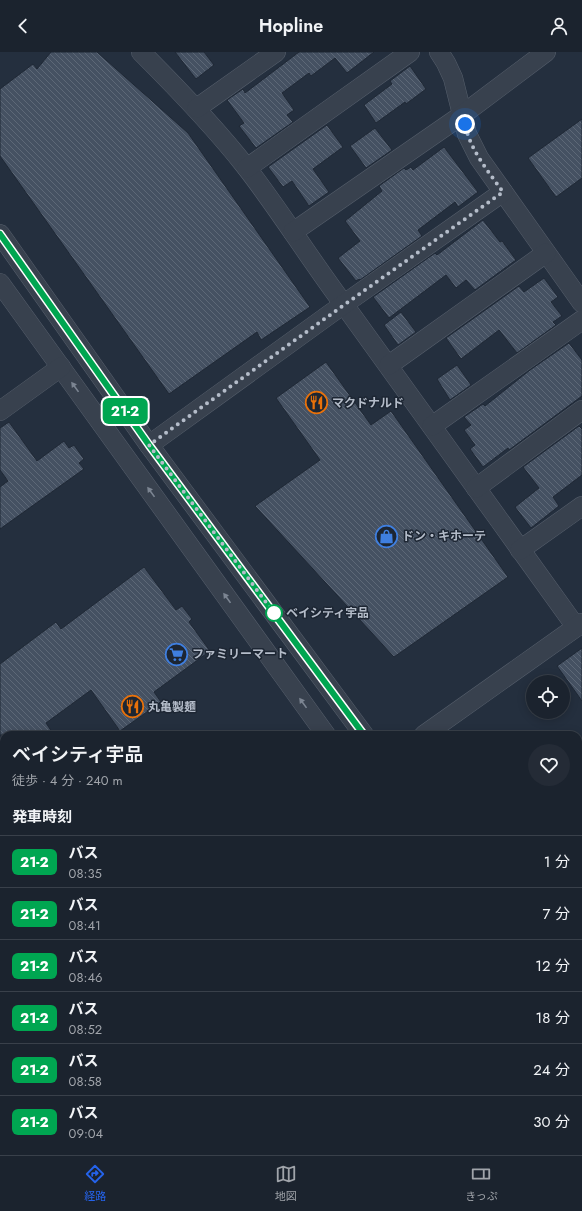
<!DOCTYPE html>
<html lang="ja">
<meta charset="utf-8">
<style>
:root{--surface:#1b232e;--page:#242b36;--text:#f1f3f6;--muted:#a0a4aa;--line:#39404a;--accent:#2563eb}
body{margin:0;font-family:Jost,"Noto Sans JP",sans-serif;background:var(--page);color:var(--text);height:100vh;display:flex;flex-direction:column;font-size:15px;white-space:nowrap}
*{box-sizing:border-box;margin:0}
p{font-size:13px;color:var(--muted)}
.icon{flex:none;width:22px;height:22px;fill:none;stroke:currentColor;stroke-width:2;stroke-linecap:round;stroke-linejoin:round}
.map{position:relative;flex:1;overflow:hidden}
.side{position:absolute;left:0px;top:679px;width:582px;height:424px;display:flex;flex-direction:column;background:var(--surface);border-radius:12px 12px 0 0;box-shadow:0 2px 10px #0003,0 0 0 1px var(--line)}
.side>*{flex:none}
.badge{padding:0 8px;border-radius:6px;font-size:14px;line-height:26px}
.buttons{position:absolute;left:526px;top:623px;display:grid;gap:8px}
.buttons a{display:grid;place-items:center;width:44px;height:44px;border-radius:50%;background:var(--surface);box-shadow:0 2px 10px #0003,0 0 0 1px var(--line);font-size:20px}
.you{position:absolute;width:20px;height:20px;margin:-10px;border:3px solid #fff;border-radius:50%;background:#1a73e8;box-shadow:0 0 0 6px #1a73e833}
.map>.badge{position:absolute;translate:-50% -50%;box-shadow:0 0 0 2px #fff}
h2{padding:0 12px;font-size:15px;line-height:36px}
.round{display:grid;place-items:center;flex:none;width:42px;height:42px;border-radius:21px;background:var(--page)}
.head{display:flex;align-items:center;justify-content:space-between;height:68px;padding:0 12px}
h1{font-size:19px;font-weight:600;line-height:30px}
ul{padding:0;list-style:none}
li{display:flex;align-items:center;gap:12px;height:52px;padding:0 12px;border-top:1px solid var(--line)}
li div{flex:1}
li b{display:block;font-size:15px}
li em{font-style:normal}
li .badge{min-width:44px;font-weight:700;text-align:center}
header{display:flex;justify-content:space-between;align-items:center;height:52px;padding:0 12px;background:var(--surface);font-size:18px;font-weight:600}
.dock{display:flex;justify-content:space-around;align-items:center;height:56px;border-top:1px solid var(--line);background:var(--surface);font-size:11px;color:var(--muted)}
.dock a{display:grid;justify-items:center;gap:2px}
.dock .on{color:var(--accent)}
.map>svg:first-child{display:block}
.building{fill:url(#building-back-hatch);stroke:#1f2835}
.lines{fill:none;stroke-linecap:round;stroke-linejoin:round}
.minor-casing{stroke:#565f6c;stroke-width:20}
.minor{stroke:#38414e;stroke-width:19}
.oneway{fill:#7c8592}
.line-casing{stroke:#fff;stroke-width:9}
.line{stroke:#00a651;stroke-width:6}
.walk{stroke:#b4bcc9;stroke-width:4;stroke-dasharray:0 7.2}
.stop-dot{fill:#fff;stroke:#00a651;stroke-width:2}
.labels{text-anchor:middle;dominant-baseline:central;stroke-width:3;stroke-linejoin:round;paint-order:stroke}
.poi-label{font-size:12px;font-weight:bold;fill:#b4bcc9;stroke:#1d2633;text-anchor:start}
.stop-label{font-size:12px;font-weight:bold;fill:#b4bcc9;stroke:#1d2633;text-anchor:start}
</style>
<header><svg class="icon" aria-label="back" viewBox="0 0 24 24"><path d="M15 5l-7 7 7 7"/></svg>Hopline<svg class="icon" aria-label="person" viewBox="0 0 24 24"><circle cx="12" cy="8" r="4"/><path d="M4 21q1-7 8-7t8 7"/></svg></header>
<div class="map">
<svg width="582" height="1103" viewBox="0 0 582 1103">
<defs>
<pattern id="building-back-hatch" width="6" height="6" patternUnits="userSpaceOnUse"><rect width="6" height="6" fill="#455162"/><path d="M-1 5l2 2M0 0l6 6M5-1l2 2" fill="none" stroke="#5d6877"/></pattern>
</defs>
<rect width="100%" height="100%" fill="#242f3e"/>
<!-- building -->
<g class="building">
<polygon points="51,0 97,0 188,81 310,255 261,288 257,280 169,342 0,104 0,37 33,12 37,17"/>
<polygon points="175,0 204,0 214,13 196,27"/>
<polygon points="299,0 374,0 347,21 335,6 311,24 309,21 282,41 294,58 287,63 293,70 256,96 239,74 244,71 227,48 243,37 245,41"/>
<polygon points="410,14 426,37 406,52 405,50 376,71 364,53 392,32 390,29"/>
<polygon points="582,67 582,126 556,145 528,106"/>
<polygon points="327,73 343,95 313,117 329,140 309,154 292,129 283,135 268,115"/>
<polygon points="375,76 392,98 366,116 350,94"/>
<polygon points="444,95 478,140 458,155 455,150 418,178 422,184 360,228 359,227 356,229 338,206 360,189 345,169 382,139 379,134 404,116 406,118 411,115 413,118"/>
<polygon points="483,168 500,190 502,189 516,208 475,238 466,228 456,236 446,223 389,266 373,245 435,201 437,203"/>
<polygon points="544,226 558,245 551,250 562,264 553,270 556,273 517,301 499,278 461,307 446,286 519,234 524,240"/>
<polygon points="401,260 416,280 398,293 384,273"/>
<polygon points="569,291 582,308 582,344 509,398 508,396 483,415 470,397 475,393 464,378 471,373 464,365 483,352 485,354 530,318"/>
<polygon points="326,310 371,373 391,359 508,525 394,605 255,454 320,408 276,346"/>
<polygon points="457,313 471,333 450,348 437,327"/>
<polygon points="9,370 37,409 64,389 69,396 74,393 84,407 79,411 84,417 0,477 0,435 8,429 0,418 0,376"/>
<polygon points="579,374 582,377 582,423 553,445 559,454 531,476 515,455 539,436 523,415"/>
<polygon points="144,515 176,558 182,554 192,567 189,570 210,599 154,640 161,650 120,679 91,638 46,671 54,683 0,683 0,612 56,570 61,577"/>
<polygon points="582,596 582,649 557,614"/>
</g>
<g class="lines">
<defs>
<g id="minor">
<path d="M141,0C178,37 214,74 246,115C281,160 311,209 345,254C423,361 499,468 576,575"/>
<polyline points="439,0 446,11 453,26 467,82 479,106 582,251"/>
<polyline points="197,56 276,0"/>
<polyline points="247,116 410,0"/>
<polyline points="293,180 462,63 546,0"/>
<polyline points="0,182 149,393 364,683"/>
<polyline points="0,231 326,683"/>
<polyline points="389,313 546,201"/>
<polyline points="0,359 61,315"/>
<polyline points="432,374 582,268"/>
<polyline points="149,393 330,262 503,140"/>
<polyline points="476,436 582,358"/>
<polyline points="520,498 582,454"/>
<polyline points="424,683 582,571"/>
<polyline points="578,923 582,926"/>
<polyline points="578,962 582,966"/>
<polyline points="0,987 4,984"/>
<polyline points="578,999 582,1003"/>
<polyline points="578,1058 582,1062"/>
<polyline points="318,1099 321,1103"/>
<polyline points="114,1103 120,1099"/>
<polyline points="513,1103 519,1099"/>
</g>
</defs>
<!-- minor casing -->
<use href="#minor" class="minor-casing"/>
<!-- minor -->
<use href="#minor" class="minor"/>
</g>
<!-- one-way arrows -->
<defs><path id="oneway-solid" d="M-6-.8H1V-3.2L6.5 0L1 3.2V.8H-6Z"/></defs>
<g class="oneway">
<use href="#oneway-solid" transform="translate(75 335) rotate(-126)"/>
<use href="#oneway-solid" transform="translate(151 440) rotate(-126)"/>
<use href="#oneway-solid" transform="translate(227 546) rotate(-126)"/>
<use href="#oneway-solid" transform="translate(303 651) rotate(-126)"/>
</g>
<g class="lines">
<defs>
<polyline id="line" points="0,182 149,393 364,683"/>
</defs>
<!-- line casing -->
<use href="#line" class="line-casing"/>
<!-- line -->
<use href="#line" class="line"/>
<!-- walk -->
<path class="walk" d="M274,561L149,393L337,258L503,140C488,119 470,98 465,72"/>
</g>
<!-- icons -->
<defs>
<symbol id="restaurant-ring" viewBox="-11 -11 22 22"><circle r="9.5" fill="#1d2633" stroke="#e8710a" stroke-width="1.5"/><path d="M-5-6h1v4h1v-4h1v4h1v-4h1v5L-1.5 .5V6h-2V.5L-5-1ZM5-6V6H3V1.5H1.5Q1.5-4 5-6Z" fill="#e8710a"/></symbol>
<symbol id="shop-ring" viewBox="-11 -11 22 22"><circle r="9.5" fill="#1d2633" stroke="#3f7fe0" stroke-width="1.5"/><path d="M-5-2.5h2.3a2.7 3.5 0 0 1 5.4 0H5L5.5 6h-11ZM-1.5-2.5h3a1.5 2.3 0 0 0-3 0Z" fill="#3f7fe0"/></symbol>
<symbol id="supermarket-ring" viewBox="-11 -11 22 22"><circle r="9.5" fill="#1d2633" stroke="#3f7fe0" stroke-width="1.5"/><path d="M-6-5.5h2.5l.6 2H6L4.5 2H-2.5L-4.4-4H-6ZM-1.5 3.2a1.3 1.3 0 1 0 .1 0ZM3 3.2a1.3 1.3 0 1 0 .1 0Z" fill="#3f7fe0"/></symbol>
</defs>
<g fill-rule="evenodd">
<use href="#restaurant-ring" x="304" y="338" width="25" height="25"/>
<use href="#shop-ring" x="374" y="472" width="25" height="25"/>
<use href="#supermarket-ring" x="164" y="590" width="25" height="25"/>
<use href="#restaurant-ring" x="120" y="642" width="25" height="25"/>
</g>
<!-- markers -->
<circle class="stop-dot" cx="274" cy="561" r="8"/>
<g class="labels">
<!-- poi labels -->
<g class="poi-label">
<text x="332" y="351">マクドナルド</text>
<text x="402" y="484">ドン・キホーテ</text>
<text x="192" y="602">ファミリーマート</text>
<text x="148" y="655">丸亀製麺</text>
</g>
<!-- stop labels -->
<g class="stop-label">
<text x="286" y="561">ベイシティ宇品</text>
</g>
</g>
</svg>
<div class="buttons">
<a><svg class="icon" aria-label="locate" viewBox="0 0 24 24"><circle cx="12" cy="12" r="6"/><path d="M12 2v4M12 18v4M2 12h4M18 12h4"/></svg></a>
</div>
<div class="you" style="left:465px;top:72px"></div>
<b class="badge" style="left:125px;top:359px;background:#00a651;color:#fff">21-2</b>
<section class="side">
<div class="head"><div><h1>ベイシティ宇品</h1><p>徒歩 · 4 分 · 240 m</p></div><a class="round"><svg class="icon" aria-label="heart" viewBox="0 0 24 24"><path d="M12 20l-8-8c-3-5 5-10 8-4 3-6 11-1 8 4z"/></svg></a></div>
<h2>発車時刻</h2>
<ul>
<li><span class="badge" style="background:#00a651;color:#fff">21-2</span><div><b>バス</b><p>08:35</p></div><em>1 分</em></li>
<li><span class="badge" style="background:#00a651;color:#fff">21-2</span><div><b>バス</b><p>08:41</p></div><em>7 分</em></li>
<li><span class="badge" style="background:#00a651;color:#fff">21-2</span><div><b>バス</b><p>08:46</p></div><em>12 分</em></li>
<li><span class="badge" style="background:#00a651;color:#fff">21-2</span><div><b>バス</b><p>08:52</p></div><em>18 分</em></li>
<li><span class="badge" style="background:#00a651;color:#fff">21-2</span><div><b>バス</b><p>08:58</p></div><em>24 分</em></li>
<li><span class="badge" style="background:#00a651;color:#fff">21-2</span><div><b>バス</b><p>09:04</p></div><em>30 分</em></li>
</ul>
</section>
</div>
<nav class="dock">
<a class="on"><svg class="icon" aria-label="directions" viewBox="0 0 24 24"><path d="M12 3l9 9-9 9-9-9zM9 14v-3h6M13 9l2 2-2 2"/></svg>経路</a>
<a><svg class="icon" aria-label="map" viewBox="0 0 24 24"><path d="M3 6l6-2 6 2 6-2v14l-6 2-6-2-6 2zM9 4v14M15 6v14"/></svg>地図</a>
<a><svg class="icon" aria-label="tickets" viewBox="0 0 24 24"><path d="M3 7h18v10H3zM15 7v10"/></svg>きっぷ</a>
</nav>
